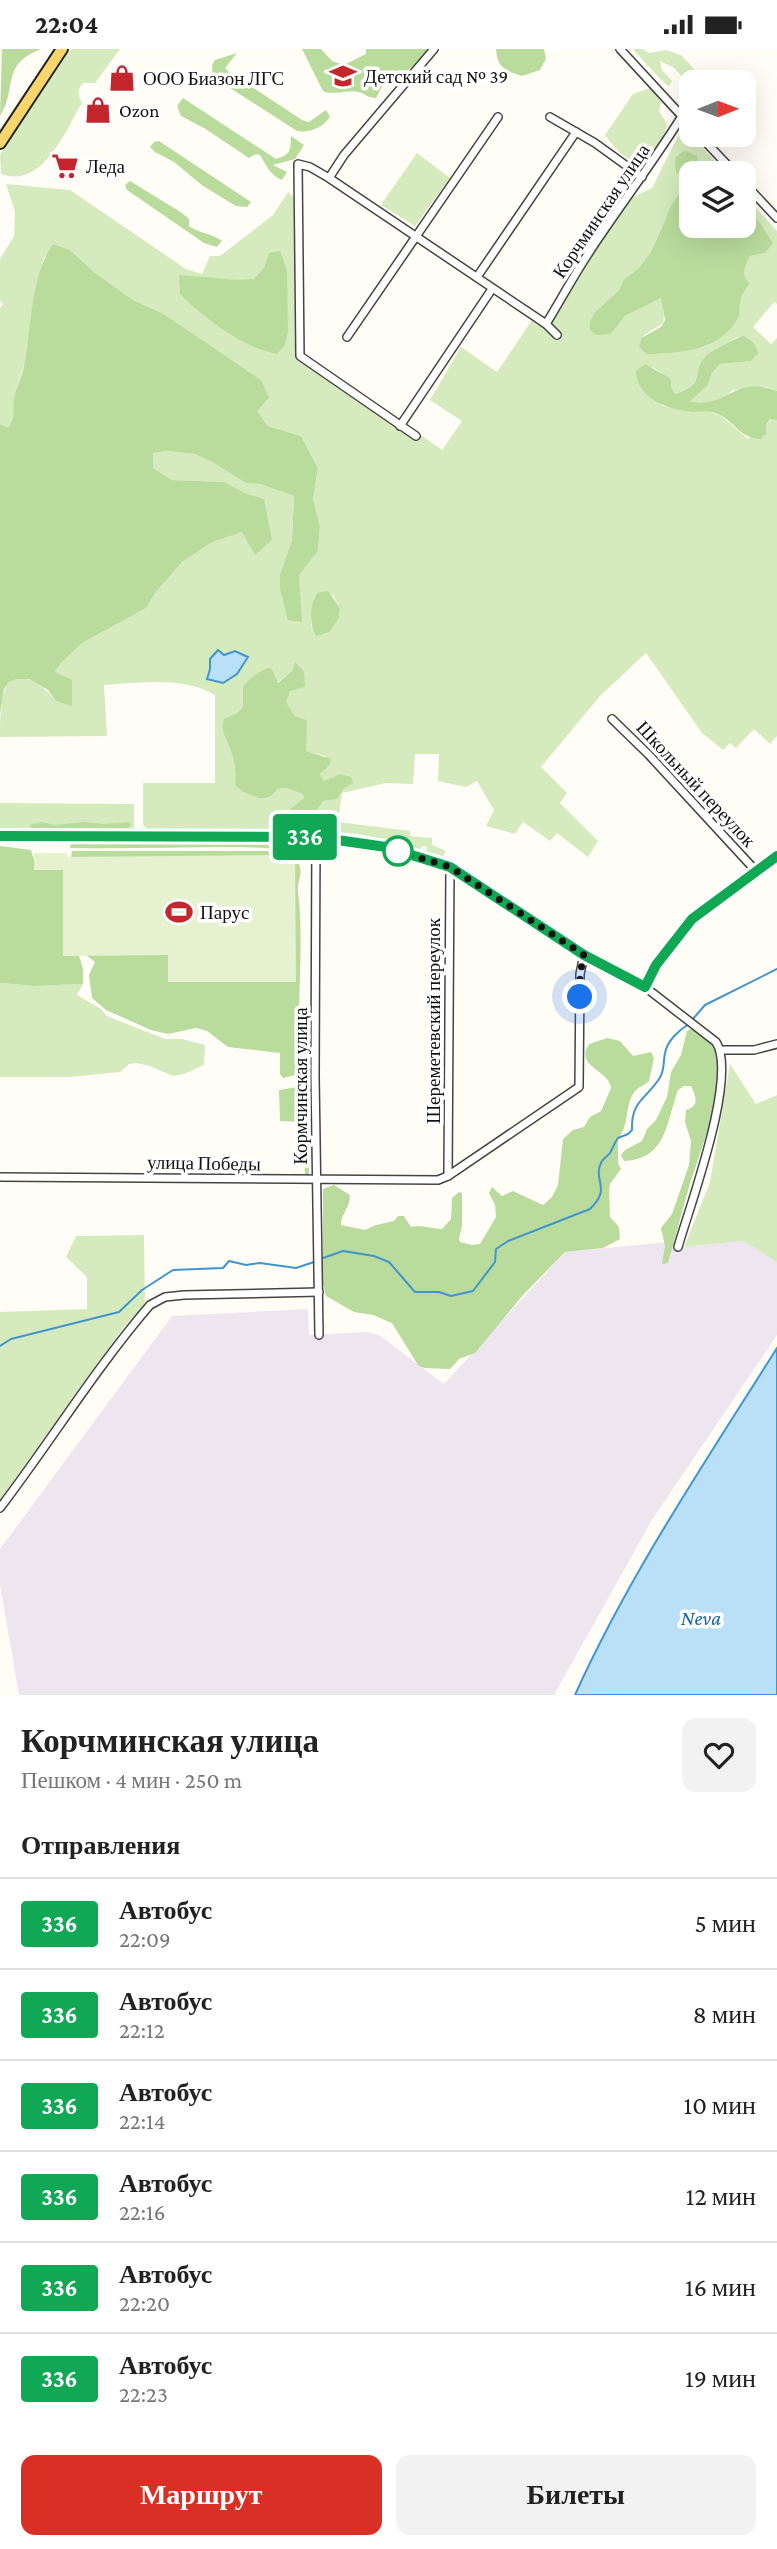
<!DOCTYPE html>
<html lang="ru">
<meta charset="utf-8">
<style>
:root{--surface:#fff;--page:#f2f2f2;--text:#222;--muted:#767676;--line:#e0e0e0;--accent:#d93025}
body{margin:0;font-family:"Crimson Pro",serif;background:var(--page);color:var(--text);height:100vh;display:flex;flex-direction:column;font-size:26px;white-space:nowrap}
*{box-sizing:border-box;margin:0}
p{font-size:23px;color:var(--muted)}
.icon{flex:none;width:38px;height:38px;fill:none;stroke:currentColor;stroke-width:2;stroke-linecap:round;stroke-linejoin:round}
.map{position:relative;height:1646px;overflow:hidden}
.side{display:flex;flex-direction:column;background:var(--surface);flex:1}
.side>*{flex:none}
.badge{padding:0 14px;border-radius:5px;font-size:24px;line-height:46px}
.needle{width:46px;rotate:89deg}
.buttons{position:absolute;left:679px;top:21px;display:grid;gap:14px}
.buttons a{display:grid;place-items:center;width:77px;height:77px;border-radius:14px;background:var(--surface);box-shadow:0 7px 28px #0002;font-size:35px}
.you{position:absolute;width:35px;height:35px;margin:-18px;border:5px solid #fff;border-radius:50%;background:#1a73e8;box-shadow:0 0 0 10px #1a73e833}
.map>.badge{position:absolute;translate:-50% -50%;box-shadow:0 0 0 4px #fff}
h2{padding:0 21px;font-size:26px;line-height:63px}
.round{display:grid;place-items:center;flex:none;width:74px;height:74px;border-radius:14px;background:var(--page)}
.summary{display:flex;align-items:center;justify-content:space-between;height:119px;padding:0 21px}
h1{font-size:33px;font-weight:800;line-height:52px}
.primary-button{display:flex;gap:14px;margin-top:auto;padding:14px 21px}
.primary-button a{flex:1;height:80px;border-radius:14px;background:var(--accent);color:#fff;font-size:28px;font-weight:800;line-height:80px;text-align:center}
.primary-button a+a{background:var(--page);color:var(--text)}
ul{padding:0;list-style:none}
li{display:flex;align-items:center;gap:21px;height:91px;padding:0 21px;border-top:2px solid var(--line)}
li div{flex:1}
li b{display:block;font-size:26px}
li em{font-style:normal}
li .badge{min-width:77px;font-weight:700;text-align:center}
.status{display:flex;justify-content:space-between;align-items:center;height:49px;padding:0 35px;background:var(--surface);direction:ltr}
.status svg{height:19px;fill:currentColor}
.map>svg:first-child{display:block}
.industrial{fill:#eee6ef}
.green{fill:#d5ebbd;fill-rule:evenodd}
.forest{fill:#b9dc9c}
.pitch{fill:#e6f2cf}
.water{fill:#b9e0f7;stroke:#3f96cf;stroke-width:2}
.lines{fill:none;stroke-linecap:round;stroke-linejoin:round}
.stream{stroke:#3f96cf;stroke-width:2}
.street-casing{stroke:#444;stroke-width:10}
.secondary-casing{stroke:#333;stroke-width:13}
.primary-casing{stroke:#222;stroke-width:14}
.street{stroke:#fff;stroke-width:7}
.secondary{stroke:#fff6b0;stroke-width:10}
.primary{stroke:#f9d66b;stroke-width:10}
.line-casing{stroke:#fff;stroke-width:16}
.line{stroke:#10a855;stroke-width:10}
.walk{stroke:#111;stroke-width:7;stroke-dasharray:0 12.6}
.stop-dot{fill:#fff;stroke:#10a855;stroke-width:3.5}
.labels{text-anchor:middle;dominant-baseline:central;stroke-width:7;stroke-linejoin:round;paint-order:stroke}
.poi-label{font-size:19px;fill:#111;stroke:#fff;text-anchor:start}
.street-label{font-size:19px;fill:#111;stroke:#fff}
.water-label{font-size:21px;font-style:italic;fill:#1768a6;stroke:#fff}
</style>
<div class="status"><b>22:04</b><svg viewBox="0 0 49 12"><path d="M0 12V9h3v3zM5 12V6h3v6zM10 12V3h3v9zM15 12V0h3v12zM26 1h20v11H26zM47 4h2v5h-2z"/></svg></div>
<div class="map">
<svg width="777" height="1646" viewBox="0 0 777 1646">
<rect width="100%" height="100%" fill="#fffdf5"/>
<!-- industrial -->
<polygon class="industrial" points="743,1192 777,1213 777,1286 652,1471 554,1646 19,1646 0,1536 0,1500 172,1267 308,1260 309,1286 367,1283 379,1286 444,1335 565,1203 668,1193 684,1198"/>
<!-- green -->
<g class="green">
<path d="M71,0H120L95,34H83C77,41 78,46 82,54C65,82 43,140 1,125L0,105Z"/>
<path d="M633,0H643L649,4L666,1L681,6L706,33H691V37L674,19L660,12L662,21L672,32L669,37C662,33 640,8 633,0Z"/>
<path d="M650,39L661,53L659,62L667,76C654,122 632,125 605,86L633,45Z"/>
<path d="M683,77L726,124H701L700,117L684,128L691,126L665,170L651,203L639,219L624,230L619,241L594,264L611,285L625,267L662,248C666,284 665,269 641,289L639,298L646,305C677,305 722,302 738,269C741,263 738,255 741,248C743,243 747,238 750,234C740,225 745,217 750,207L765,204L758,171L744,157V145L777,182V255L774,253L753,278L771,295L777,289V342L766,338L733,341L721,351L710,355L689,352L708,336L712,324L720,315L751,312L759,304L754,294L737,288C730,293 709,303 705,309C690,328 706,333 675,345L661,324L653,318L643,341L663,357L691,363L707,362L720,366L748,390L766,376L771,370L777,371V687L770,695L754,680L736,699L730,694L723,701L702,684L646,604L600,647L541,718L567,744L560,754L598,792L588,808L557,784L550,792L523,773L515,785L486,777L494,761L477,732L466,738L438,732L439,705H415L413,735L386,734L342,744L338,773L410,782V787L432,789V796L446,802L443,807L438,808L426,802L427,798L423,797L420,800L359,785L325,782L147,780L143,776V734H215V646C182,627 142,634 104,636L107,687L0,688C0,672 0,653 6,638C17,615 47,640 56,652L55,623L62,613L82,594L146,559L156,543L182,513L212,493L243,482L264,450L245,444L224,433L172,431L153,419V404L167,402L195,405L212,413L246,434L260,435L294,447L292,491L280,525L301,572L299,525L318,502L320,477L313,450L318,419L301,387L268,377L257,362L261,331L165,267L133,251L94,223L70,201L44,208L24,316L14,346V372L8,380L0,375V259L3,255L0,252V210L14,187L15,163L6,135L70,141L186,220L202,225L210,207H220L273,166L288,143L295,149L296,161V309L416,390L421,386L442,401L462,372L430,351L461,298L497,323L532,271L537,276L549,271L627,151L652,139ZM333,546L340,559L339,569L311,578L314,548ZM295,614L286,653L295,667L307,671L305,702L325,707L330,716L320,725L324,733L334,727L331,751L323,752L313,768L290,760L304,749L303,745L286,739L278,740C275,742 272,746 269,748C260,753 240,743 235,736L237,725L224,670L237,664L243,658V637C250,630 261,620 271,618L277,634L292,622Z"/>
<polygon points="417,104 450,129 415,177 381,156"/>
<polygon points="0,754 134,755 134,781 129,783 0,781"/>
<polygon points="0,934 34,937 83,935 77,946 101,960 107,967 165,990 182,990 205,996 204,1016 184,1025 173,1027 150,1017 136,1014 129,1015 120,1023 71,1028 0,1028"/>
<polygon points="730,1015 756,1055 777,1046 777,1213 743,1192 684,1198 710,1133"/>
<polygon points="144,1186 145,1256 123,1279 0,1451 0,1263 87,1260 87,1228 66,1208 76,1187"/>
</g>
<!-- forest -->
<g class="forest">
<path d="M2,0H41C0,16 18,39 0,67Z"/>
<path d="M302,0H321L332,12L344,16L366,5V0H432C419,13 403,28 385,32L376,49C367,49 366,45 359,43C347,40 335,47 323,42Z"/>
<path d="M496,0H544L546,10L540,21L522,27C505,22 497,18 496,0Z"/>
<path d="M237,4L225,19L228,22L302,71L309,73L326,61L330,68C322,79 310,84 297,82L213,28L212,16L215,11Z"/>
<path d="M183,49L276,110C292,105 290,101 291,87L304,96L295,110L273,116L287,123L282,131C271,127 266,116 260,106L256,105L249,109L204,79L181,67L177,57Z"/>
<polygon points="159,92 251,153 247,158 236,157 203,137 174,113 155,103 150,98 154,93"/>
<polygon points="687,102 697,107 701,124 691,124 684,128 676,124 675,109 682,103"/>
<path d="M691,127V177H744V157L758,171L773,194L765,204L750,207C745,217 740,226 750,234C746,240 741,246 740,253C739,259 741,265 738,269C722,302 677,305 646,305L639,298L641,289L661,278L665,271L661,249L625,267L611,285L596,286L590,281V273L594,264L619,241L624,230L639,219L651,203L671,157Z"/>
<path d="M130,132L182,164L189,170V177C200,185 212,184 222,192L217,198L204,194L127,141L125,136Z"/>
<path d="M53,195L70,201L94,223L133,251L165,266L261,331L269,349L257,362L268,377L301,387L318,419L313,450L320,477L318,502L299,526L302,573L288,571L280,540V525L292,491L294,447L260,435L246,434L212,413L195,405L167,402L153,404V419L172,431L224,433L245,444L264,450L272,491L255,506L242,483L212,493L182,513L156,543L146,559L82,594L62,613L55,623L72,631V657L56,652L48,641L29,630H16L9,633L4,640L0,664V375L8,379C16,369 13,361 14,348C16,338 22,328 24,317C32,277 30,228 53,195Z"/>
<path d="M280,202L287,221L288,283L285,296L277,305C242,298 205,270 180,245L179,226L238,231L254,230L264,219L269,204Z"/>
<path d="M744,287L754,294L759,304L751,312L720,315L712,324L708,336L690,352C729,361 733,325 777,342V371L770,370L766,376V385L761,390C739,389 737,375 720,366C711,361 702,363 693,363C668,361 637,350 636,322L645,315L671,330V338L675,345C707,334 690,326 705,308C709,303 737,288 744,287Z"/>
<path d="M328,542L340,559L339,569L329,583L316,587C309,575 309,552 319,543Z"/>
<path d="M295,613L304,623L305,638L290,642L286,653L295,667L307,671L306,702L331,710L330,716L320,725L324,732L340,725L351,728L353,734L343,740L337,750L323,752L313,768L315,775H303L290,764V760L304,749L303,745L286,739L278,740C275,742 273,746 269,748C260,753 240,743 235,736C237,725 235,713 231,702C227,689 220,684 224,670L237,664L243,658V637C250,629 261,620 271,618L278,634L292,622Z"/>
<polygon points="41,773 55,776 84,773 105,775 128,773 131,775 128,780 32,780 30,776"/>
<path d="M71,794H305L307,796C286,803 255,797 232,798C178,798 124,800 70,799Z"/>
<polygon points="0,797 31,801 34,811 65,819 75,893 83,920 83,935 34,937 0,934"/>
<polygon points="72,802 281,802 288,806 283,810 220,807 195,811 71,808"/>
<path d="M295,810L298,811C304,829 297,829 298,842C305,901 295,961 301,1021L295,1026L283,1029L280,1025V1004L228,998L207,982L196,979L168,985L151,981L106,961L92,949L89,926L95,913L87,907L92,901Z"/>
<path d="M692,979L713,994L718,1006L719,1033L717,1053L689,1138L668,1214L662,1215L665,1197L661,1179L672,1165L689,1116L691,1092L685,1073L686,1061C700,1057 696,1048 691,1037H684L678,1041C666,1074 667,1110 624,1112L621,1106L625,1101L642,1092L647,1080L656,1071L667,1048L671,1023L681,1006L687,982Z"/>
<path d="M607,989L620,992L633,1007L651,1003L654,1009L649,1032C645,1036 639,1038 635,1042C624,1056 630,1077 618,1089V1114L621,1120L610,1135L609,1141L610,1168L619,1178L620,1190L603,1199L565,1203L523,1246L475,1304L459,1310L450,1320L424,1319L418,1316L392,1274L373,1266L354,1263L326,1247L321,1227L323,1209V1140L334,1136L350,1146C350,1159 341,1165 341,1176L365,1181L376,1176L394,1172L398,1167H404L411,1178C422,1175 431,1180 442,1180L451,1170L452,1149L459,1143L462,1144V1177L459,1190L460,1193L472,1196L480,1195L496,1168L495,1156L489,1144L492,1138L502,1147L513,1142L543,1156L552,1148L558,1136L563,1090L573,1081L584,1078L590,1068L601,1062L611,1039C609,1020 574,1018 589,995Z"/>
<polygon points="297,1038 301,1042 301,1068 308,1070 309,1127 305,1128 303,1073 280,1072 279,1041"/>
</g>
<!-- pitch -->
<polygon class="pitch" points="34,804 67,804 67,808 295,806 296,933 168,933 168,906 63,907 63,821 34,821"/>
<!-- water -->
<g class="water">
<polygon points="218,601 224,606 235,602 248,608 237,625 223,634 207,630 210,620 210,610"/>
<path d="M777,1299V1646H575C629,1526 707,1410 777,1299Z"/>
</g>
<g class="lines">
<!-- stream -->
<g class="stream">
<polyline points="692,971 705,956 777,920"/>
<path d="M323,1209L343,1202L374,1207L389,1213L415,1243H439L451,1247L473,1242L495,1213L496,1200L508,1192L590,1160C613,1138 591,1131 602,1112C604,1109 608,1107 610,1104C613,1099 614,1094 618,1089L628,1085L632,1081C631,1052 645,1051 659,1030C665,1022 663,1013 665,1004C667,992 679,981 689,975"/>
<polyline points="0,1297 11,1290 119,1263 142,1241 173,1221 223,1219 229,1212 246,1216 260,1214 296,1219 314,1213"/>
</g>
<defs>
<g id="street">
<polyline points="620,0 691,77"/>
<polyline points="550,68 595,94 642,128"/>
<polyline points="699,86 735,124"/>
<polyline points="329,129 344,106 434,0"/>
<polyline points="744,134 777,169"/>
<polyline points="477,228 576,83"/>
<path d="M546,275C560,252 573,228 588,205C618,159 652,115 682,67"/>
<polyline points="347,288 498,68"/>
<polyline points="400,377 492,240"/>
<polyline points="416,387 300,307 298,115 310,118 329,129 546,275 557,286"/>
<polyline points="612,670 649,706 756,822"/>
<polyline points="316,788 315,1027 319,1286"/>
<polyline points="721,1001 754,1001 777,995"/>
<polyline points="448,1127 450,818"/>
<polyline points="0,1128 438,1131 448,1127 579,1038 580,925 584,906"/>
<path d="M678,1198C690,1156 738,1027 716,993L645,938L656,917L692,870L777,806"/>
<path d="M0,1459C51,1392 95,1320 150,1256L165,1248L184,1246L319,1243"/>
</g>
<polyline id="secondary" points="0,787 316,788 386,798 450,818 584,906 645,938"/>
<polyline id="primary" points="0,94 62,0"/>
</defs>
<!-- street casing -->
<use href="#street" class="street-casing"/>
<!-- secondary casing -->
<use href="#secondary" class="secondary-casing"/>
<!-- primary casing -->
<use href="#primary" class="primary-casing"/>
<!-- street -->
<use href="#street" class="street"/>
<!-- secondary -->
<use href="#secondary" class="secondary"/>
<!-- primary -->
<use href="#primary" class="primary"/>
</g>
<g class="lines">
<defs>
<polyline id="line" points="0,787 316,788 386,798 450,818 584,906 645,938 656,916 692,870 777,807"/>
</defs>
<!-- line casing -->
<use href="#line" class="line-casing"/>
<!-- line -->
<use href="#line" class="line"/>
<!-- walk -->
<polyline class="walk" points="398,802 450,818 584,906 580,925 580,948"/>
</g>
<!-- icons -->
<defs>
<symbol id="school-bare" viewBox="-9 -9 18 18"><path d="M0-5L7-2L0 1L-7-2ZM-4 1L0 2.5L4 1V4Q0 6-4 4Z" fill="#c4262e" stroke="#fff" stroke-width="2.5" paint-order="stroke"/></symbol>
<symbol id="shop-bare" viewBox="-9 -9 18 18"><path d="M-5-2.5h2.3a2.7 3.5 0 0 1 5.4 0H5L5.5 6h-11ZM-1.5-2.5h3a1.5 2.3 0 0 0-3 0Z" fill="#c4262e" stroke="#fff" stroke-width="2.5" paint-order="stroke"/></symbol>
<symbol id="supermarket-bare" viewBox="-9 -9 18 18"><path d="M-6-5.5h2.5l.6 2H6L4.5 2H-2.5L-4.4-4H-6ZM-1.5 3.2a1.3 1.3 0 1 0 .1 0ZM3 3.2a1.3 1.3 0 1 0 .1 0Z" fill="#c4262e" stroke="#fff" stroke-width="2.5" paint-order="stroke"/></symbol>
<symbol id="stadium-bare" viewBox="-9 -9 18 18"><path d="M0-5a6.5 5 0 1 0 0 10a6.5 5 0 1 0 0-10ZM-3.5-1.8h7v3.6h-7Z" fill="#c4262e" stroke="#fff" stroke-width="2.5" paint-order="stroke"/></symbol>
</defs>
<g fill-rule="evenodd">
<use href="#school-bare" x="324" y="8" width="38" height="38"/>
<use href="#shop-bare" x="103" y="10" width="38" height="38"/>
<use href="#shop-bare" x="79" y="42" width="38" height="38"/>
<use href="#supermarket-bare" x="46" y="98" width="38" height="38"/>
<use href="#stadium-bare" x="160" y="844" width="38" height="38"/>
</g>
<!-- markers -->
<circle class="stop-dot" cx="398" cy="802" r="14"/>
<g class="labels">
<!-- poi labels -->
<g class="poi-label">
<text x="364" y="27">Детский сад № 39</text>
<text x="143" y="29">ООО Биазон ЛГС</text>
<text x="119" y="61">Ozon</text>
<text x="86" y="117">Леда</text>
<text x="200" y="863">Парус</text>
</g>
<!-- street labels -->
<g class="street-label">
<text transform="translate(601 162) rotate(-56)">Корчминская улица</text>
<text transform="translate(696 735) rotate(47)">Школьный переулок</text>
<text transform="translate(433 972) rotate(-90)">Шереметевский переулок</text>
<text transform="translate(300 1037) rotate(-90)">Кормчинская улица</text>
<text transform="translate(204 1114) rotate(1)">улица Победы</text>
</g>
<!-- water labels -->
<g class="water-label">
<text x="701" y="1569">Neva</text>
</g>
</g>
</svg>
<div class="buttons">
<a><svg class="needle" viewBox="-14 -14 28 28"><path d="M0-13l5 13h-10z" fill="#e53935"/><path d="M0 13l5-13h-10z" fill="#767676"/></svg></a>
<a><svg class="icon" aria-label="layers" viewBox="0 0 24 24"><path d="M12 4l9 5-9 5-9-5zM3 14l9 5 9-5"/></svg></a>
</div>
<div class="you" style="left:580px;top:948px"></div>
<b class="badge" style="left:305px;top:788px;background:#10a855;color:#fff">336</b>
</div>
<section class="side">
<div class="summary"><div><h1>Корчминская улица</h1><p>Пешком · 4 мин · 250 m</p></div><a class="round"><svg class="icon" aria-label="heart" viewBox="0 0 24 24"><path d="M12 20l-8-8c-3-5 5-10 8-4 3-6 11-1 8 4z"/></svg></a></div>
<h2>Отправления</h2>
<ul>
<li><span class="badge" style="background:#10a855;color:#fff">336</span><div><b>Автобус</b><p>22:09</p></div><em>5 мин</em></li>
<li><span class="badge" style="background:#10a855;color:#fff">336</span><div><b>Автобус</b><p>22:12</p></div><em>8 мин</em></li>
<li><span class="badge" style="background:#10a855;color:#fff">336</span><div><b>Автобус</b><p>22:14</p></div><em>10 мин</em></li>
<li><span class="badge" style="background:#10a855;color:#fff">336</span><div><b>Автобус</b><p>22:16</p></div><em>12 мин</em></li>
<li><span class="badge" style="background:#10a855;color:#fff">336</span><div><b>Автобус</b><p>22:20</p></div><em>16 мин</em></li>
<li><span class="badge" style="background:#10a855;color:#fff">336</span><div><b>Автобус</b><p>22:23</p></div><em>19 мин</em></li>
</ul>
<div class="primary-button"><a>Маршрут</a><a>Билеты</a></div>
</section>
